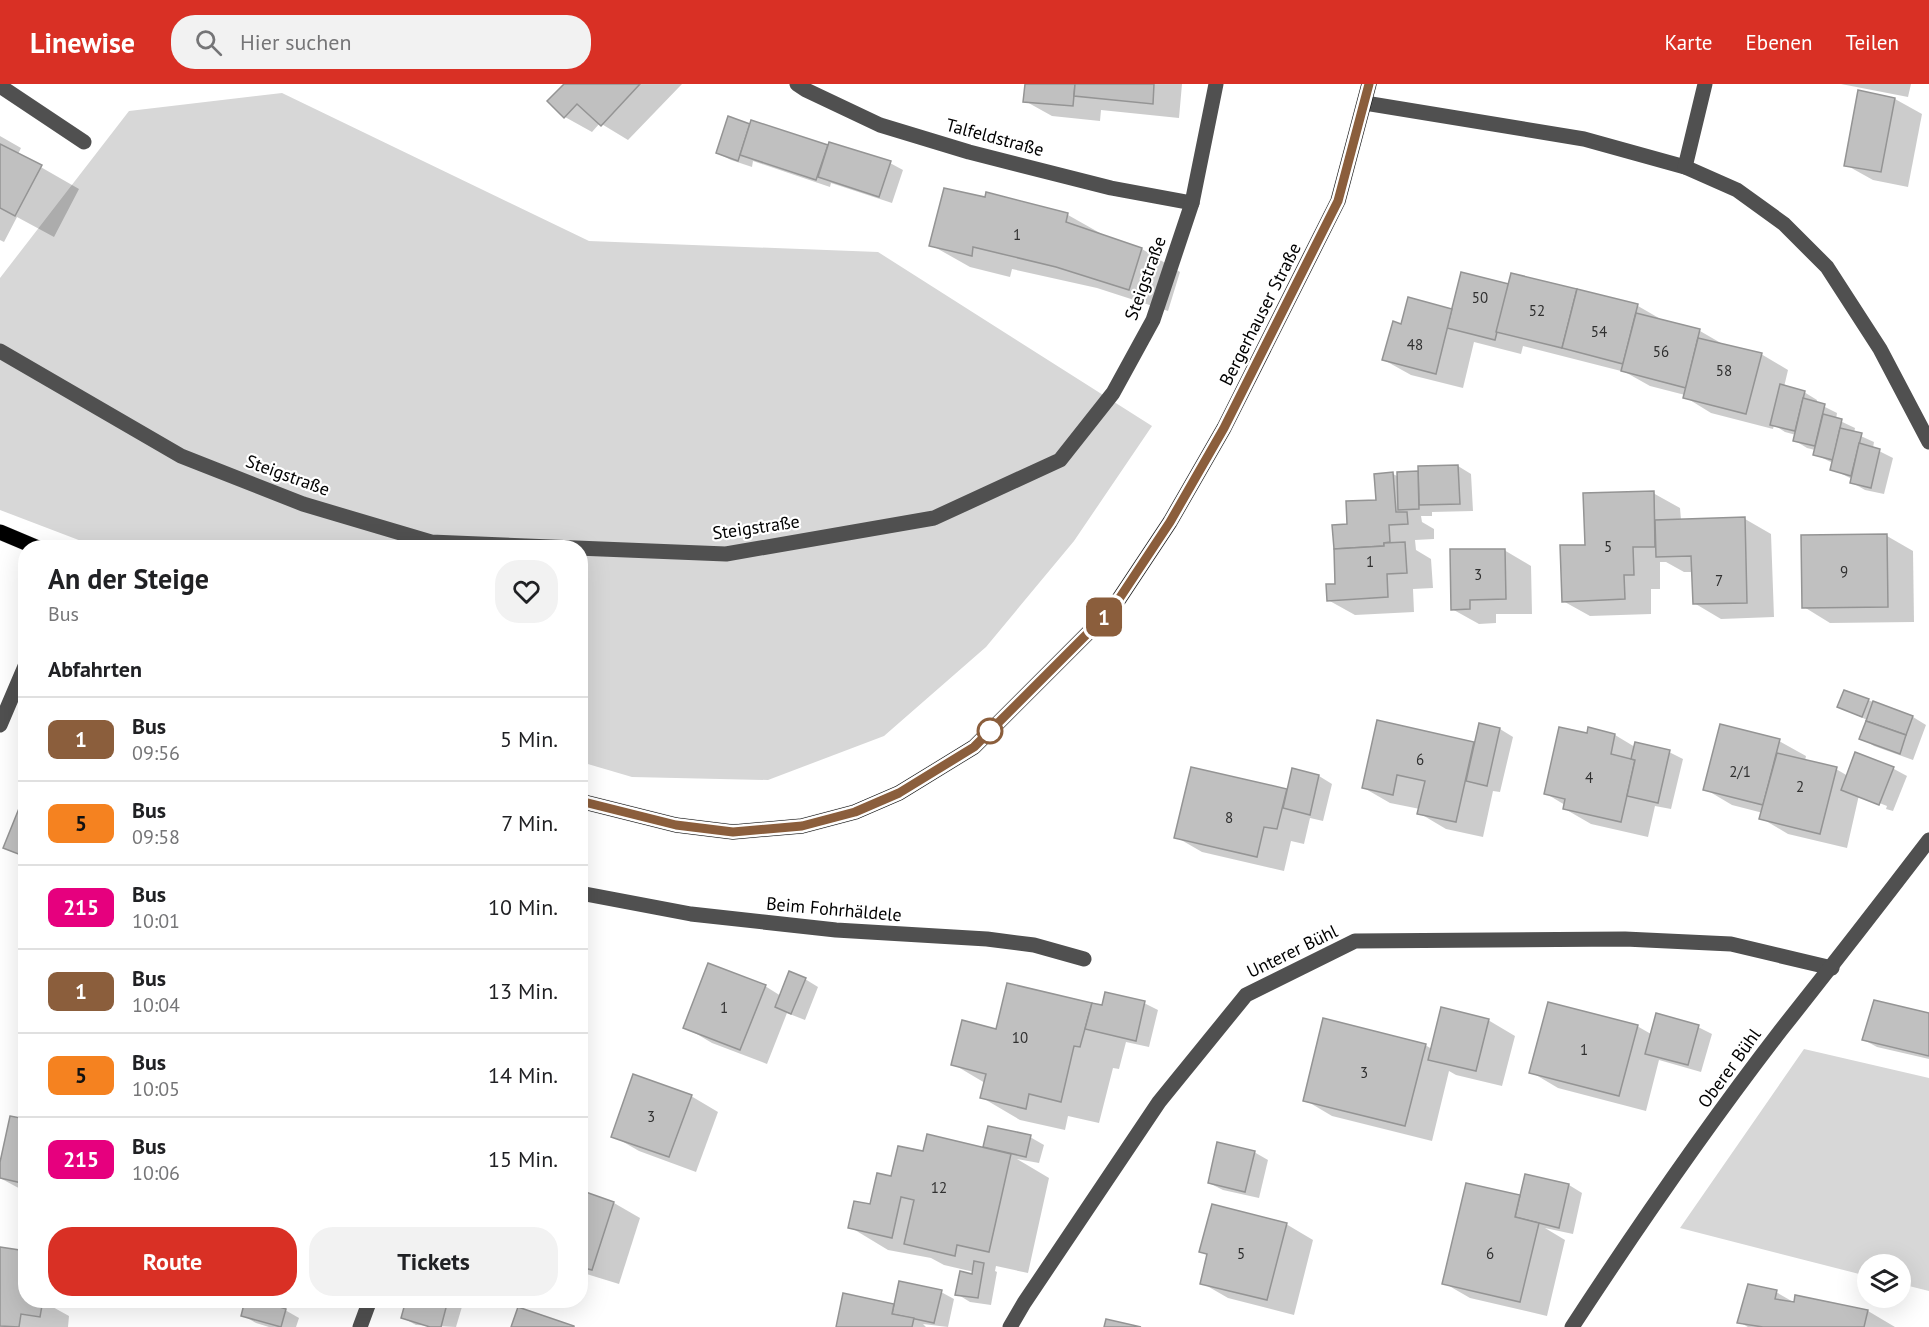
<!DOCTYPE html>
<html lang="de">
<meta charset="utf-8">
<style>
:root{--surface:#fff;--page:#f2f2f2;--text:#202124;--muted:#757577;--line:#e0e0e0;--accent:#d93025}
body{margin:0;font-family:"PT Sans",sans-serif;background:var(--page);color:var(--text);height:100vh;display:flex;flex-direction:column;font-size:22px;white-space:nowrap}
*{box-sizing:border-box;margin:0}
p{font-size:20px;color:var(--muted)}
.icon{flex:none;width:33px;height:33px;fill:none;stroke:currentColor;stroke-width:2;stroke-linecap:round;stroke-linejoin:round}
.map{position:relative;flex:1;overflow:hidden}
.details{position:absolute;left:18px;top:456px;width:570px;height:768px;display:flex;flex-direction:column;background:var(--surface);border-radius:24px;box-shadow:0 6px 24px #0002}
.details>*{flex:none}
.badge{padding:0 12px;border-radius:9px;font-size:21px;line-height:39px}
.controls{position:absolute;left:1857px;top:1170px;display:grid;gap:12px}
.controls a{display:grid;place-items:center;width:54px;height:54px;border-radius:50%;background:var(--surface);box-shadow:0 6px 24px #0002;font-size:30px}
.map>.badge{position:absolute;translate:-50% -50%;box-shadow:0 0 0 3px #fff}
h2{padding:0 30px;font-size:22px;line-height:54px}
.round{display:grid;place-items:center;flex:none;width:63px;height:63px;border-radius:24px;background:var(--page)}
.headline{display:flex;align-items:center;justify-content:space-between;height:102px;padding:0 30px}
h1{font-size:28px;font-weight:700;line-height:45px}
.action{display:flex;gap:12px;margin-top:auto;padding:12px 30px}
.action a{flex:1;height:69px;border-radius:24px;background:var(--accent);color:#fff;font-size:24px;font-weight:700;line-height:69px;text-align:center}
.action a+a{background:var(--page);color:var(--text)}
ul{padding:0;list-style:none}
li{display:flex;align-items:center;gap:18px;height:84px;padding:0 30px;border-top:2px solid var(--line)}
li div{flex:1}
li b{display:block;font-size:22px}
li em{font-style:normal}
li .badge{min-width:66px;font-weight:700;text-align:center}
header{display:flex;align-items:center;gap:36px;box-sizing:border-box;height:84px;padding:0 30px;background:var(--accent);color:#fff}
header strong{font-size:28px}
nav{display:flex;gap:33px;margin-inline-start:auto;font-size:21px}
.search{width:420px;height:54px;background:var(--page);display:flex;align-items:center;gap:15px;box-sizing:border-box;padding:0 21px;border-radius:24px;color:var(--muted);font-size:22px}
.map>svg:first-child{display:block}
.green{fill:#d7d7d7}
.shadow{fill:#0003}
.building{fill:#c0c0c0;stroke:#949494;stroke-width:1.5}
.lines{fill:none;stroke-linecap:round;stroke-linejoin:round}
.major-casing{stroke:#dbdbdb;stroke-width:16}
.minor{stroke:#505050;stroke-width:15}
.major{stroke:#000;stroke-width:15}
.line-casing{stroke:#fff;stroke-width:14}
.line{stroke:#8b5e3c;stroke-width:9}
.stop-dot{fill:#fff;stroke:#8b5e3c;stroke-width:3}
.labels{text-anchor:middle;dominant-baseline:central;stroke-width:4.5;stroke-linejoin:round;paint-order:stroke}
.number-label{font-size:15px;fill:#303030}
.street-label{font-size:18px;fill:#000;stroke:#fff}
</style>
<header>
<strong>Linewise</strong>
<div class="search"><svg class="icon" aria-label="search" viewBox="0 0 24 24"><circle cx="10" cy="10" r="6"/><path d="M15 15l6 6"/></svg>Hier suchen</div>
<nav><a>Karte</a><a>Ebenen</a><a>Teilen</a></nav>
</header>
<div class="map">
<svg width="1929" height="1243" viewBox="0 0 1929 1243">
<rect width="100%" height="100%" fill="#fff"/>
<!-- green -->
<g class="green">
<polygon points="282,9 589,157 878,168 1152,342 1074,457 986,563 884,652 768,696 632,693 581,678 580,464 97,463 0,426 0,194 129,27"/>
<polygon points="1804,965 1929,994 1929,1207 1901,1200 1900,1180 1868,1180 1867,1192 1680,1144"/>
</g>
<!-- shadow -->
<g class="shadow">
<polygon points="566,0 682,0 628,56 600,39 592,48 565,33 549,17"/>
<polygon points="1026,0 1182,0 1179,34 1101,26 1100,37 1052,32 1025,17"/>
<polygon points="1841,0 1911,0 1908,13"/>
<polygon points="1895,15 1922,30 1908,103 1873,96 1846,81"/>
<polygon points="752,38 829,63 890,79 903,86 892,119 831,99 830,103 753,77 752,83 731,76 717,69 751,42"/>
<polygon points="0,52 21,64 18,70 79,105 54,153 17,133 4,158 0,156"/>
<polygon points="987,110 1068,131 1107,153 1142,165 1180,188 1168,227 1097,204 1012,185 1010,193 970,183 931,161 986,115"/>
<polygon points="1513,190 1638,222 1664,237 1700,247 1726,262 1761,270 1788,286 1784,303 1804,308 1817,316 1817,319 1837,329 1836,335 1855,344 1854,349 1874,358 1873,364 1893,374 1884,410 1865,406 1851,398 1852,395 1832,385 1833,379 1814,370 1815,366 1807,364 1794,356 1796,351 1785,348 1774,341 1773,345 1711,329 1685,313 1685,311 1650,302 1625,288 1523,262 1521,270 1474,258 1463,304 1411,291 1384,276 1402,241 1453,226 1510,202"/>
<polygon points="1458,382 1471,390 1473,427 1432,428 1432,432 1421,432 1422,438 1434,445 1434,455 1415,456 1416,466 1431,475 1433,504 1413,505 1414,528 1355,531 1328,516 1337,502 1348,441 1377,417 1393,390 1399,393 1399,389 1420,389"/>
<polygon points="1653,409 1680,424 1681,436 1745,435 1771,450 1774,533 1721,535 1694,519 1693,488 1684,488 1666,478 1660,478 1660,505 1651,505 1651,530 1590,532 1563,517 1586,462"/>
<polygon points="1887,452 1913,467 1914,538 1830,539 1804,523"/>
<polygon points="1504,466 1531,482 1532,530 1496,530 1496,539 1479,540 1452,525"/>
<polygon points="1868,616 1913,633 1926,641 1913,676 1874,662 1861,654 1867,636 1839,622"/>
<polygon points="1500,645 1513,653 1500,708 1493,707 1483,753 1446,745 1419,729 1420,725 1390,719 1364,704 1474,659 1476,660"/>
<polygon points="1589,645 1615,651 1635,663 1669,668 1683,675 1671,725 1655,722 1648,753 1591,740 1565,725 1565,721 1545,709 1588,650"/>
<polygon points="1779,657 1806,672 1805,677 1836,685 1848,692 1856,670 1894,685 1907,692 1893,727 1886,725 1887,722 1859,711 1847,764 1788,750 1761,734 1763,729 1732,721 1705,705"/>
<polygon points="1319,692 1332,700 1323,737 1310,734 1304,760 1291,757 1284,787 1202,768 1176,753 1286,706 1288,707"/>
<polygon points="805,895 818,903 805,936 787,929 767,980 712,959 685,943 765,902 781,912"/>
<polygon points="1008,900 1103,923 1144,919 1158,926 1149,963 1126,958 1119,985 1113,984 1099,1039 1068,1032 1065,1046 1020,1036 981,1013 985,999 953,980 998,946"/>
<polygon points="1929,930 1929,975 1877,963 1864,956"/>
<polygon points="1488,936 1515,952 1502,1002 1456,991 1449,987 1432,1057 1332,1032 1305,1016 1425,961 1432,965"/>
<polygon points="1637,942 1651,950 1698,943 1712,950 1701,988 1659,976 1646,1027 1558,1004 1531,988"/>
<polygon points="691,1012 718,1028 696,1088 639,1067 613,1052"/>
<polygon points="26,1037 26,1108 0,1094 0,1085"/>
<polygon points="1030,1053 1044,1061 1039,1079 1017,1075 1049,1094 1028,1189 996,1182 995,1187 997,1188 991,1221 970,1218 957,1210 973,1191 974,1188 944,1181 931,1174 888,1166 850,1143 871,1122 892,1094 924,1069 991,1066 985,1062"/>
<polygon points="1254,1068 1268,1076 1259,1114 1223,1106 1209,1099"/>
<polygon points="1526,1092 1569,1101 1582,1109 1573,1150 1545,1144 1565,1156 1547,1232 1470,1214 1444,1199 1519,1113 1521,1114"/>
<polygon points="580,1108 614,1119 640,1134 619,1200 580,1188"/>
<polygon points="1286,1140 1313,1156 1294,1231 1228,1214 1202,1199 1208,1172 1201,1167"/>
<polygon points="0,1165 26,1169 26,1216 52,1216 51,1222 69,1232 68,1243 0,1243"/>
<polygon points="941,1208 954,1215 948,1243 923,1240 926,1243 838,1243 893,1222"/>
<polygon points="1776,1208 1795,1219 1868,1227 1895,1243 1748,1243 1739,1238"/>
<polygon points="408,1216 464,1216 456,1243 416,1241 403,1234"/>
<polygon points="285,1226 299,1234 296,1243 269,1243 256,1239 242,1231"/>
</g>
<!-- building -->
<g class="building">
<polygon points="564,0 640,0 601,42 577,20 564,34 547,17"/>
<polygon points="1025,0 1075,0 1073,22 1023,18"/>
<polygon points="1075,0 1154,0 1153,20 1074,12"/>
<polygon points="1858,6 1895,14 1881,88 1844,82"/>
<polygon points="728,32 750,40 738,77 716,69"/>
<polygon points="751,36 828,61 816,96 740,71"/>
<polygon points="829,58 891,77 879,113 818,93"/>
<polygon points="0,60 42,81 15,132 0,124"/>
<polygon points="944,104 985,113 986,108 1068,129 1066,138 1142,164 1129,206 1056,183 973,163 972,172 929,162"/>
<polygon points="1461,188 1509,200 1495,256 1447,244"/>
<polygon points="1511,189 1577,205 1562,264 1496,248"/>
<polygon points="1577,205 1638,220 1623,280 1562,264"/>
<polygon points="1408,213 1452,225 1436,290 1382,276 1393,237 1401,240"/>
<polygon points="1636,229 1700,245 1686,304 1621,287"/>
<polygon points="1698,254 1762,269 1746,330 1683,314"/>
<polygon points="1780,300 1805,307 1795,347 1770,341"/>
<polygon points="1803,314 1825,320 1815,362 1793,357"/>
<polygon points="1823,330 1842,335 1833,376 1813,371"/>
<polygon points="1840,344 1862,349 1851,392 1830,386"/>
<polygon points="1859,359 1880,365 1871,404 1850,399"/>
<polygon points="1458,381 1460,420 1419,421 1418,382"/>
<polygon points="1418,387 1419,425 1398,426 1397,388"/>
<polygon points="1393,388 1396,428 1407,428 1408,440 1389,441 1390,458 1384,459 1384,462 1334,465 1332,441 1347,440 1346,417 1376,416 1374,390"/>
<polygon points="1654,407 1655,463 1633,463 1634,491 1624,491 1625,515 1562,518 1560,461 1585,461 1583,409"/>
<polygon points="1745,433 1747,519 1693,520 1691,472 1656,473 1655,436"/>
<polygon points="1887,450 1888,523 1802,524 1801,451"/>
<polygon points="1405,458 1407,489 1387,490 1388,513 1327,517 1326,500 1335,500 1334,465 1384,462 1384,459"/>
<polygon points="1450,465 1505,465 1506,515 1470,516 1470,525 1451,526"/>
<polygon points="1844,606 1869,615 1862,633 1837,623"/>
<polygon points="1873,617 1913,632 1906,651 1866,637"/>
<polygon points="1377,636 1474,658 1456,738 1417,730 1425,697 1397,691 1393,711 1362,704"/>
<polygon points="1866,637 1906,651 1900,670 1859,655"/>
<polygon points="1479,639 1500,644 1487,702 1466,697"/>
<polygon points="1720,640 1780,655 1763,721 1703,706"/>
<polygon points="1559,643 1587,649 1588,643 1615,650 1611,670 1635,676 1621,738 1563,725 1565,715 1544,710"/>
<polygon points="1635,658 1670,666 1658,719 1627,712 1635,676 1631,675"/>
<polygon points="1855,668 1894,683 1879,721 1841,706"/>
<polygon points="1777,669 1837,683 1820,750 1759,735"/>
<polygon points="1191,683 1287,705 1277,745 1264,743 1257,773 1174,754"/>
<polygon points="1292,684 1319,691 1310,731 1283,724"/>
<polygon points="26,707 26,773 3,764"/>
<polygon points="708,879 766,901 740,966 683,944"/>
<polygon points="789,887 806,894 791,930 775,923"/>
<polygon points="1007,899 1092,919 1080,963 1074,962 1061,1018 1029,1010 1026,1025 980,1014 986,990 951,981 962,936 996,945"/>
<polygon points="1105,908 1145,917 1136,957 1085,945 1092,919 1102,921"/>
<polygon points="1874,916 1929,929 1929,972 1862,956"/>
<polygon points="1548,918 1638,941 1619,1012 1529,989"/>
<polygon points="1441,923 1489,935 1476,987 1428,976"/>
<polygon points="1656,929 1699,941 1688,981 1645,970"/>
<polygon points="1323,934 1426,960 1405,1042 1303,1017"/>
<polygon points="633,990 692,1011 669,1073 611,1053"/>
<polygon points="10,1032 26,1035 26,1100 0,1094 0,1078"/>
<polygon points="988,1042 1031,1051 1026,1073 983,1063"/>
<polygon points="927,1050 1011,1070 989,1168 957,1161 955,1172 904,1160 914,1116 901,1113 892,1154 848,1144 854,1117 870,1120 877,1089 891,1092 898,1062 923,1067"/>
<polygon points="1217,1058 1255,1067 1245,1108 1208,1099"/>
<polygon points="1525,1090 1569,1100 1559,1144 1515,1133"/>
<polygon points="1466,1099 1520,1111 1515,1133 1539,1139 1520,1218 1442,1200"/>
<polygon points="580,1106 614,1118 592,1186 580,1183"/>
<polygon points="1212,1120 1287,1139 1267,1216 1200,1200 1207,1170 1199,1168"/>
<polygon points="0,1163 26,1167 24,1212 26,1213 26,1216 43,1216 40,1233 21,1230 19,1243 0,1242"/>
<polygon points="974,1177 984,1179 978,1214 955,1211 960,1187 972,1190"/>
<polygon points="899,1197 942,1206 934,1239 892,1230"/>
<polygon points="1748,1200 1777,1206 1775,1215 1794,1218 1795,1211 1868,1226 1864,1243 1763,1243 1737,1239"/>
<polygon points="843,1209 894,1220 892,1230 914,1234 912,1243 836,1243"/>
<polygon points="245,1216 258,1216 286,1225 281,1243 241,1232"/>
<polygon points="406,1216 448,1216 441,1243 430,1243 401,1234"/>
<polygon points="518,1223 574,1242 574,1243 511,1243"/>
<polygon points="1106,1235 1141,1243 1104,1243"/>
</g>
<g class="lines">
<defs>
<g id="major">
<polyline points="0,448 38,464"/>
<polyline points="580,717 676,741 733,748 802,742 855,728 899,709 974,663 1113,524 1170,438 1224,344 1338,117 1369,0"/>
</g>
</defs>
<!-- major casing -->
<use href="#major" class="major-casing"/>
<!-- minor -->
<g class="minor">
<polyline points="797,0 806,6 880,41 969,68 1111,104 1192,119"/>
<polyline points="0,2 84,58"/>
<polyline points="1365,19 1584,55 1685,83 1737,106 1784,140 1827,183 1880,265 1929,358"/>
<polyline points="1685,83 1705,0"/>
<polyline points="0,267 181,372 303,420 431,458 726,470 934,434 1060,376 1113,309 1153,236 1192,119 1216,0"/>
<polyline points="0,641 26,580"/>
<polyline points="580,809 691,830 836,846 987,855 1034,861 1084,875"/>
<polyline points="360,1243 370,1216"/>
<polyline points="1010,1243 1024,1219 1159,1018 1246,911 1355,857 1625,855 1731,860 1832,884"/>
<path d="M1572,1243C1638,1142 1707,1042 1781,946C1831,883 1880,820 1929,756"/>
</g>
<!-- major -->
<use href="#major" class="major"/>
</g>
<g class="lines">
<defs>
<polyline id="line" points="580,717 676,741 733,748 802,742 855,728 899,709 974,663 1113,524 1170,438 1224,344 1338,117 1369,0"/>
</defs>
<!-- line casing -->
<use href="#line" class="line-casing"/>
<!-- line -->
<use href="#line" class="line"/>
</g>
<!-- markers -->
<circle class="stop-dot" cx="990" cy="647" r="12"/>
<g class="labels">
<!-- number labels -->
<g class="number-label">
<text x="1017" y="150">1</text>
<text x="1480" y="213">50</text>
<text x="1537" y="226">52</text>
<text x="1599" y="247">54</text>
<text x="1415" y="260">48</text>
<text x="1661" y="267">56</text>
<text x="1724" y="286">58</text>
<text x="1608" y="462">5</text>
<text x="1370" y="477">1</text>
<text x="1844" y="487">9</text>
<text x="1478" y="490">3</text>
<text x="1719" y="496">7</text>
<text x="1420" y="675">6</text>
<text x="1740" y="687">2/1</text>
<text x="1589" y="693">4</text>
<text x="1800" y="702">2</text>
<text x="1229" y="733">8</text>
<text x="724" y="923">1</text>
<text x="1020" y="953">10</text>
<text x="1584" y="965">1</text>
<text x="1364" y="988">3</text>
<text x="651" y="1032">3</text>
<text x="939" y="1103">12</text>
<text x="1241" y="1169">5</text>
<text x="1490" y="1169">6</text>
</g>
<!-- street labels -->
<g class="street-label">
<text transform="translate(995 53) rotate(15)">Talfeldstraße</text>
<text transform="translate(1145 194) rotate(-70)">Steigstraße</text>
<text transform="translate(1260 230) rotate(-63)">Bergerhauser Straße</text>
<text transform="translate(288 391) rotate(20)">Steigstraße</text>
<text transform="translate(756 443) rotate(-8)">Steigstraße</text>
<text transform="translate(834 825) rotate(5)">Beim Fohrhäldele</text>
<text transform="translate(1292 867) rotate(-26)">Unterer Bühl</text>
<text transform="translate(1729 984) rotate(-54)">Oberer Bühl</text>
</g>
</g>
</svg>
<div class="controls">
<a><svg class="icon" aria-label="layers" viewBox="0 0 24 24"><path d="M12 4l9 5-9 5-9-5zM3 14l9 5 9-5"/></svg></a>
</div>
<b class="badge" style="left:1104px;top:533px;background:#8b5e3c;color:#fff">1</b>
<section class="details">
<div class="headline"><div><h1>An der Steige</h1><p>Bus</p></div><a class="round"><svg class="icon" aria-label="heart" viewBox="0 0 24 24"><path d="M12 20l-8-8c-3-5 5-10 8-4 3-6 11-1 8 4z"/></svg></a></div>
<h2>Abfahrten</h2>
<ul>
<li><span class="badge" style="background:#8b5e3c;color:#fff">1</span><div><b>Bus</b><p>09:56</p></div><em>5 Min.</em></li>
<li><span class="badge" style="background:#f58220;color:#111">5</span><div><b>Bus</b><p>09:58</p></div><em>7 Min.</em></li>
<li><span class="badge" style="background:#e6007e;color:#fff">215</span><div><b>Bus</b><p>10:01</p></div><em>10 Min.</em></li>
<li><span class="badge" style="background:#8b5e3c;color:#fff">1</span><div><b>Bus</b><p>10:04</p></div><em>13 Min.</em></li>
<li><span class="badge" style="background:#f58220;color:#111">5</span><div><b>Bus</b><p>10:05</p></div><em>14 Min.</em></li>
<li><span class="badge" style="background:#e6007e;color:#fff">215</span><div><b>Bus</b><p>10:06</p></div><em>15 Min.</em></li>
</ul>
<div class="action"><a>Route</a><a>Tickets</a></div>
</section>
</div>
